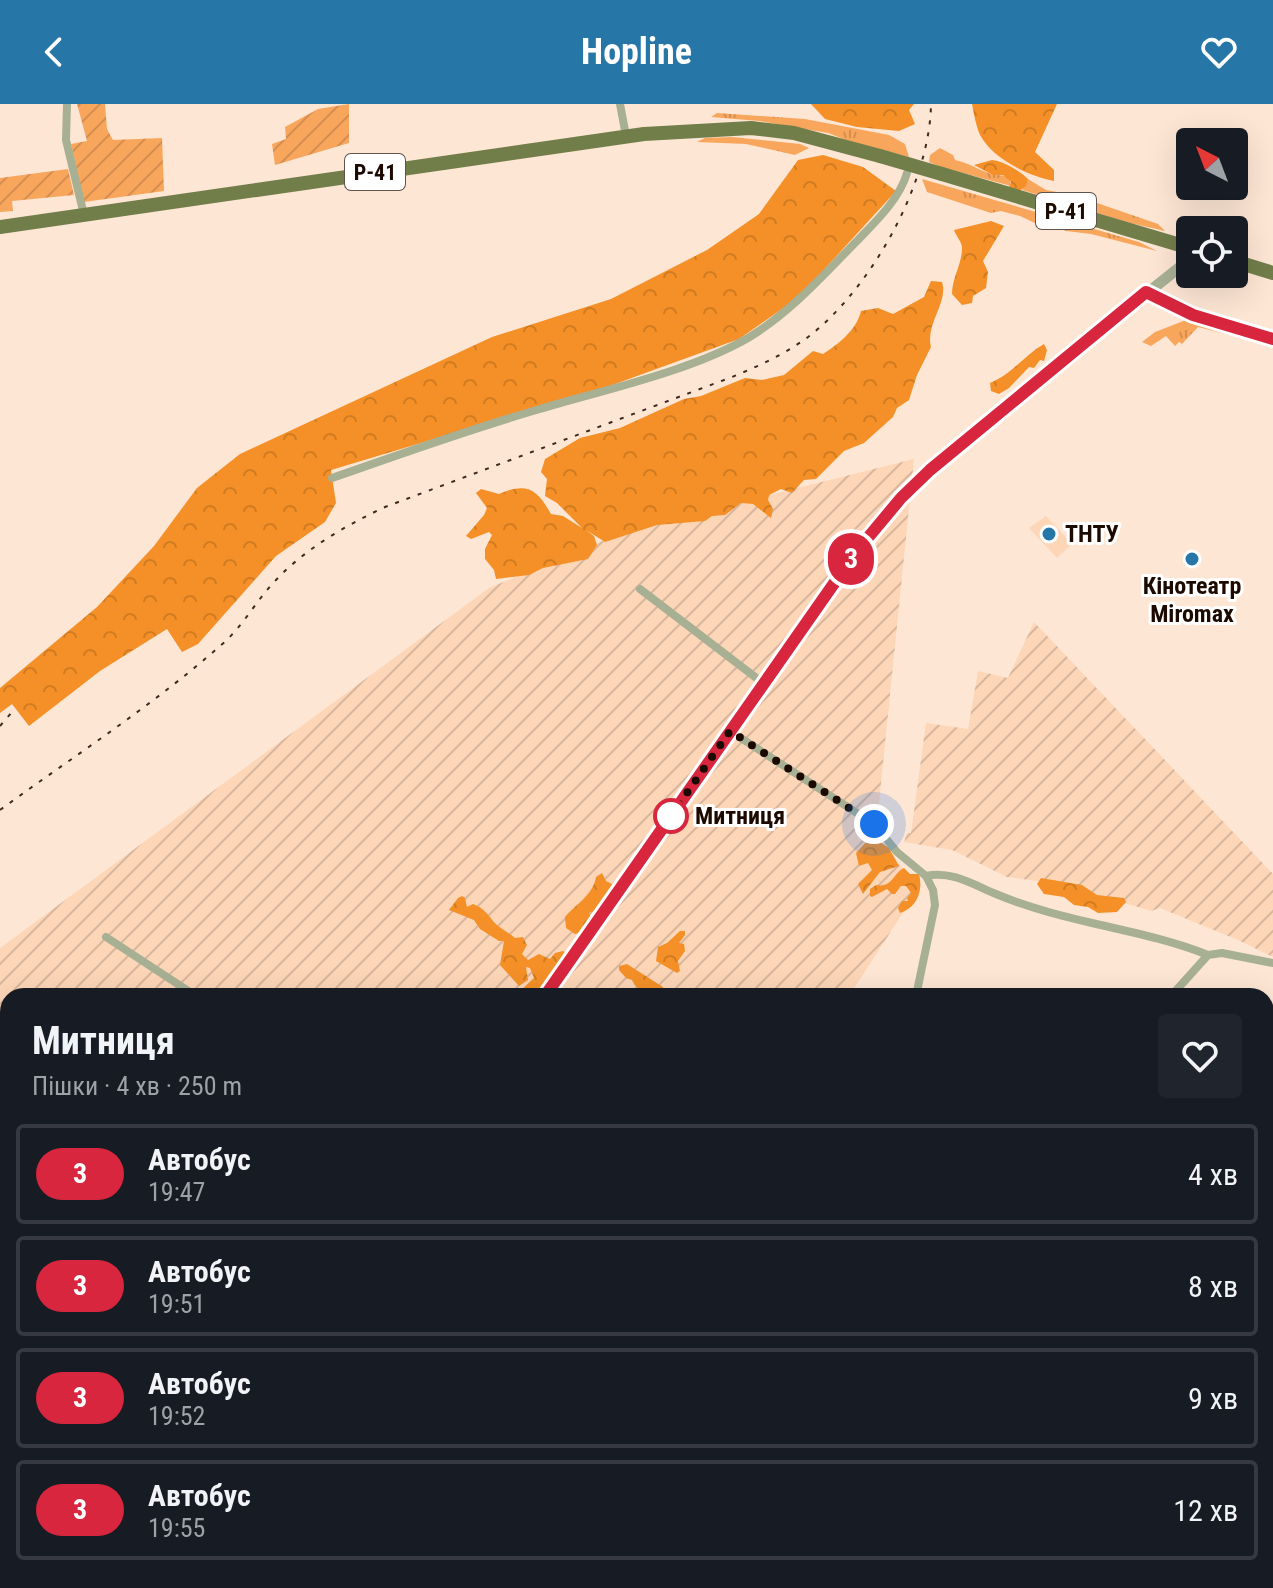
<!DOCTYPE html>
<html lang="uk">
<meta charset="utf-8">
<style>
:root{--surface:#171b24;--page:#20242c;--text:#f1f3f6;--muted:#9ea1a6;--line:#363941;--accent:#2677a8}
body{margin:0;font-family:"Roboto Condensed",sans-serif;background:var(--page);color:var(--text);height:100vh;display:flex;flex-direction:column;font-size:30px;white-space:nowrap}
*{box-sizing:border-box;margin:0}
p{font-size:26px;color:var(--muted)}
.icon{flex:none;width:44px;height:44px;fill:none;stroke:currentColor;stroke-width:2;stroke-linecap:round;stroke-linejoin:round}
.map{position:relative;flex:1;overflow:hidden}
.panel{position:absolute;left:0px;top:884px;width:1274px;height:600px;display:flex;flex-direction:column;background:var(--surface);border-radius:24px 24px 0 0;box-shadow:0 8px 32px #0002}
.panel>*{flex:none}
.badge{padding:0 16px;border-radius:26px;font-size:28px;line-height:52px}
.needle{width:52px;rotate:318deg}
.tools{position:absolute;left:1176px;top:24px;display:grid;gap:16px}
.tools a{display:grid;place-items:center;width:72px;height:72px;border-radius:8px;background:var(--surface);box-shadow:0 8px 32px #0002;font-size:40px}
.you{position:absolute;width:40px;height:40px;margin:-20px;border:6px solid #fff;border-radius:50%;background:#1a73e8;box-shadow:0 0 0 12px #1a73e833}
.map>.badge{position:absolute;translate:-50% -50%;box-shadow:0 0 0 4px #fff}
.round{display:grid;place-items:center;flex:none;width:84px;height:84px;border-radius:8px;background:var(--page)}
.overview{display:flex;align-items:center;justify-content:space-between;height:136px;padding:0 32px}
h1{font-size:38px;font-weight:700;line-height:60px}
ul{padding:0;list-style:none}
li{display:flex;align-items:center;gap:24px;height:100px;margin:0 16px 12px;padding:0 16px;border:4px solid var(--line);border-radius:8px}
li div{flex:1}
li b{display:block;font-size:30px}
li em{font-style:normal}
li .badge{min-width:88px;font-weight:700;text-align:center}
header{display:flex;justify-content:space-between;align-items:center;height:104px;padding:0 32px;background:var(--accent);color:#fff;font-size:36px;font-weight:700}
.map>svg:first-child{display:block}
.built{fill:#fdd6b8}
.industrial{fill:url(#industrial-furrows)}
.grass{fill:url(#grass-tufts)}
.forest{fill:url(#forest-crowns)}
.garden{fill:url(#garden-furrows)}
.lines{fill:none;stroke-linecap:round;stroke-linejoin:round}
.minor{stroke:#a8b094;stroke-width:8}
.tertiary{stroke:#a8b094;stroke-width:11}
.primary{stroke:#717e4a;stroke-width:14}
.rail{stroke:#3e2a20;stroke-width:2;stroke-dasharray:4 8;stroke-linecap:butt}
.primary-bridge{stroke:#717e4a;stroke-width:14}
.line-casing{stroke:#fff;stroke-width:18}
.line{stroke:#d7263d;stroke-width:12}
.walk{stroke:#1c0900;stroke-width:8;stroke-dasharray:0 14.4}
.poi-dot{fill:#2677a8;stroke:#fff;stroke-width:3}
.stop-dot{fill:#fff;stroke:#d7263d;stroke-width:4}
.labels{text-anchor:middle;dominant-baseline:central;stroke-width:6;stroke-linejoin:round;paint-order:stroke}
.shield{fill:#fff;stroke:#60534c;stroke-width:2}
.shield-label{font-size:22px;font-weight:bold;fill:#1c0900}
.poi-label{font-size:24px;font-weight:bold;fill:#1c0900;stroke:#fff;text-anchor:start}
.stop-label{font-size:24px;font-weight:bold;fill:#1c0900;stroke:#fff;text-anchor:start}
</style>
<header><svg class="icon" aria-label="back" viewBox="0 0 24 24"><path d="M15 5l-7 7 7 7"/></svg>Hopline<svg class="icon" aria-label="heart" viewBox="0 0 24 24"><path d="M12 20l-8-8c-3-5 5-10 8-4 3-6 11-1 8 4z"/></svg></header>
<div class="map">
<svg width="1273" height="1484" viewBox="0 0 1273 1484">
<defs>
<pattern id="industrial-furrows" width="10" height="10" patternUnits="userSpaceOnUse" patternTransform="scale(2)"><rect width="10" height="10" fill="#fdd6b8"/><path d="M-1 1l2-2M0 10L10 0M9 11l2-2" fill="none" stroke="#d8b69c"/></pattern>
<pattern id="grass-tufts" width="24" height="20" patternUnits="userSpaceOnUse" patternTransform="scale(2)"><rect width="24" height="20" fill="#f9a65d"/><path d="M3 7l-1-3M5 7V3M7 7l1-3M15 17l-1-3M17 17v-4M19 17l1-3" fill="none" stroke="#d58e4f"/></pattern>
<pattern id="forest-crowns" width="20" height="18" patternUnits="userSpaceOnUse" patternTransform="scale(2)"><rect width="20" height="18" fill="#f49027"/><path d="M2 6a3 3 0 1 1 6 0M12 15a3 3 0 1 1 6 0" fill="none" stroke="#d17b21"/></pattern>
<pattern id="garden-furrows" width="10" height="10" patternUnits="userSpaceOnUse" patternTransform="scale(2)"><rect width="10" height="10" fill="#f9a65d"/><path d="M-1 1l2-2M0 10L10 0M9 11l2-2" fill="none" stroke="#d58e4f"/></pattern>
</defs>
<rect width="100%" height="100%" fill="#fee6d4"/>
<!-- built -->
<polygon class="built" points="1046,412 1072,440 1057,454 1029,424"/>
<!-- industrial -->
<g class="industrial">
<polygon points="914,355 875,738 921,781 849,892 8,892 8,1476 195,1476 194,1484 0,1484 0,844 489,484 629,426"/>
<polygon points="1034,518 1273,770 1273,853 1238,836 1160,804 1151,807 1061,780 1007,773 952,746 904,738 907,729 911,729 926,619 968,625 978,567 1008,574"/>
</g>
<!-- grass -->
<g class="grass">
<polygon points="717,9 805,15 889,31 905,40 909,53 851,38 828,29 759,17 711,13"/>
<polygon points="732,33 800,40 809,44 795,51 746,40 697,38 705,34"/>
<path d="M940,44L953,51L955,56C969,59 977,65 991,70C998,72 1002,70 1009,74L1011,82L941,63L929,58L930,51Z"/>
<polygon points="922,75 1139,138 1157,147 1091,130 1066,127 1049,121 1041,122 1020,112 1001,107 991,109 927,88"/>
<polygon points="1028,75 1046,86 1074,91 1158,120 1165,127 1130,119 1022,86"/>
<polygon points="1191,214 1224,224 1230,231 1198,223 1182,240 1179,238 1175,242 1166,232 1151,242 1142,238 1155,228"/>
</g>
<!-- forest -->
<g class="forest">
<polygon points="811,0 914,0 909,6 915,20 899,27 857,23 825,15"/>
<path d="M972,0H1057L1035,48L1054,66V77C1028,72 993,55 980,31C976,22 974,10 972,0Z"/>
<polygon points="823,51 863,63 896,87 799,193 739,235 604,284 331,366 336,399 325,418 276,452 198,540 182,548 167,525 100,567 29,622 12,600 0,609 0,584 97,503 154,442 197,384 240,350 492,233 611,195 707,146 759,110 798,56"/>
<path d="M992,56C1003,57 1020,67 1028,75L1026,82L1018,88L1009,83L1011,78L1003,71H993L974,61Z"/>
<path d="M991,117L1004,122L983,157L988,168L986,184L973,192L972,199L962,201L952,190C952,174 962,160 962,144C962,138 956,132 954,126Z"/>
<path d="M931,177L942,178C949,198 925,220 931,243L917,271L909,296L897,304L893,313L864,339L844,347L816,375L804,376L792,389L781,385L769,391L768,396L773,405L771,414L753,400L741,399L725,411L712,412L705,417L657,421L605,438L586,426L594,432L597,441L588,455L543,464L529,471L496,475L494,466L485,455V445L492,431L489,428L471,435L466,432L484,411L487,404L476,389L481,385L499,390C527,378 537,385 551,410L563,412L582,424L557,399L545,392L547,375L541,368L545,355L580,334L620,324L684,295L701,292L745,274L762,276L784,271L813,247L823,250C839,240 857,225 861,207L878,204L893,210L924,193Z"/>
<path d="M1044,240L1047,246L1044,257L1040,256L1034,264L1029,263L1009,284L999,290L991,287L990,279C1011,271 1026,250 1044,240Z"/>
<polygon points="869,730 889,744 899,762 880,768 863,790 858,780 872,766 868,759 859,762 856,749 866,738 865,732"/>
<path d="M904,764L910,770H919C923,786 918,803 900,809L898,804L902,797H908L907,794L911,789L906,782H901L895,790H892L887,785L872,793L870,792V785L876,781C893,784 893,769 904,764Z"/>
<path d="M602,769L606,777L614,781C607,792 603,805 589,809L592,816L582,828L575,830L566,824L565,813C576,800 593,791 596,773Z"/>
<polygon points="1041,774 1082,781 1097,791 1124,794 1126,798 1117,808 1098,809 1088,803 1074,801 1064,793 1044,790 1037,780"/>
<path d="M462,792L465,794L467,803L473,800C483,804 486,808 493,817C498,823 508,828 515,834L523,833L527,841L522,850L528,856L539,850L550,855L555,849L563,847L566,849L565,854L536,892H519L521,886L534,874L530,864L526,863L528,876L519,882L500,861L504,837H499L480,825L474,816L449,806L458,794Z"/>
<polygon points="680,827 685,827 685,831 679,839 684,840 685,847 678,857 680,867 677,869 656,857 658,843 667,839"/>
<path d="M627,860L663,883L666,892C652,892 638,890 632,876L626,874L619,866V862Z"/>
</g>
<!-- garden -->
<g class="garden">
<polygon points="77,0 105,0 107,25 113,36 162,34 164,87 84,98 71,40 87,37"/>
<polygon points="349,0 349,39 275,61 272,40 286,35 285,23 318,5"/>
<polygon points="68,65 74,91 12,97 13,107 0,108 0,74"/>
</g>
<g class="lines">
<!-- minor -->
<g class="minor">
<polyline points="67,0 66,36 84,111"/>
<polyline points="620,0 626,32"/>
<polyline points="1147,188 1193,211 1273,235"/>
<path d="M332,374C401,350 470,325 540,305C604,286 691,267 748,234C788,210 820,175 852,142C872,121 899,97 907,69"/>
<polyline points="640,485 763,579"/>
<polyline points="730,627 874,720 897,748 926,772 933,786 935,801 916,892"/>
<path d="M926,772C951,766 974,781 996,790C1064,819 1140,824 1208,851"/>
<polyline points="106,833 196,892"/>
<polyline points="1171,892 1208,851 1222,849 1273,859"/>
<polyline points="1266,1436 1273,1436"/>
</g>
<!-- tertiary -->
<g class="tertiary">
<polyline points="545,892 798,530 886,410 930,366 1008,300 1190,155"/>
<polyline points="178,1484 179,1476"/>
</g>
<!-- primary -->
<g class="primary">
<polyline points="942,70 1190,144"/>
<polyline points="0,123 644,30 751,24 794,29 880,52"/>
<polyline points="1234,157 1273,169"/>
</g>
<!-- rail -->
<g class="rail">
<polyline points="0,622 12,608"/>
<path d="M0,706C74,652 152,602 220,542C242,524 255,498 275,477C306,444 345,422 385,403L732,273C759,262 785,250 808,233C871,185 930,79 931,0"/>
</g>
<!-- primary-bridge -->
<polyline class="primary-bridge" points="880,52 942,70"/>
</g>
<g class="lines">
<defs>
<polyline id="line" points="545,892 856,448 901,394 930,366 1146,188 1193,211 1273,235"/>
</defs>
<!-- line casing -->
<use href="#line" class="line-casing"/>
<!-- line -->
<use href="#line" class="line"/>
<!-- walk -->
<polyline class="walk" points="671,712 730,627 874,720"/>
</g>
<!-- markers -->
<g class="poi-dot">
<circle cx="1049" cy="430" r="8"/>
<circle cx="1192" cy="455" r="8"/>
</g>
<circle class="stop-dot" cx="671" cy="712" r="16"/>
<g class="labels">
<!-- shield labels -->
<g class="shield">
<rect x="345" y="50" width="60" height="36" rx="6"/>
<rect x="1036" y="89" width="60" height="36" rx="6"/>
</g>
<g class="shield-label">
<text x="375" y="68">Р-41</text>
<text x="1066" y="107">Р-41</text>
</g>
<!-- poi labels -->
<g class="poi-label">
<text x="1065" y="430">ТНТУ</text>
<text x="1192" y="482" text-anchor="middle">Кінотеатр<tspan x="1192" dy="28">Miromax</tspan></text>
</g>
<!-- stop labels -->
<g class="stop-label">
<text x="695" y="712">Митниця</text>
</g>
</g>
</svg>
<div class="tools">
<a><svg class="needle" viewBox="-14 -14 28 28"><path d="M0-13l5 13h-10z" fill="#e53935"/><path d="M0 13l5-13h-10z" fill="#9ea1a6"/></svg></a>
<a><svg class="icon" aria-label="locate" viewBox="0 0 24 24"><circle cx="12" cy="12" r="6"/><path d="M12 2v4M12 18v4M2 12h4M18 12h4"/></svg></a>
</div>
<div class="you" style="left:874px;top:720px"></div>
<b class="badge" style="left:851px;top:455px;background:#d7263d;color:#fff">3</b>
<section class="panel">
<div class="overview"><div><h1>Митниця</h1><p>Пішки · 4 хв · 250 m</p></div><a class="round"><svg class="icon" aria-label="heart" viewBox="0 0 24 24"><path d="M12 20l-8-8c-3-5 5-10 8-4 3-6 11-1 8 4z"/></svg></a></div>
<ul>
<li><span class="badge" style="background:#d7263d;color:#fff">3</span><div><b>Автобус</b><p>19:47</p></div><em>4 хв</em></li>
<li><span class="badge" style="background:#d7263d;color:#fff">3</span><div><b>Автобус</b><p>19:51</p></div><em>8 хв</em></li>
<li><span class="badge" style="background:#d7263d;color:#fff">3</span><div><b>Автобус</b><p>19:52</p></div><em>9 хв</em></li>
<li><span class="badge" style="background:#d7263d;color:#fff">3</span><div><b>Автобус</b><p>19:55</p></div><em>12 хв</em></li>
</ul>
</section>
</div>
